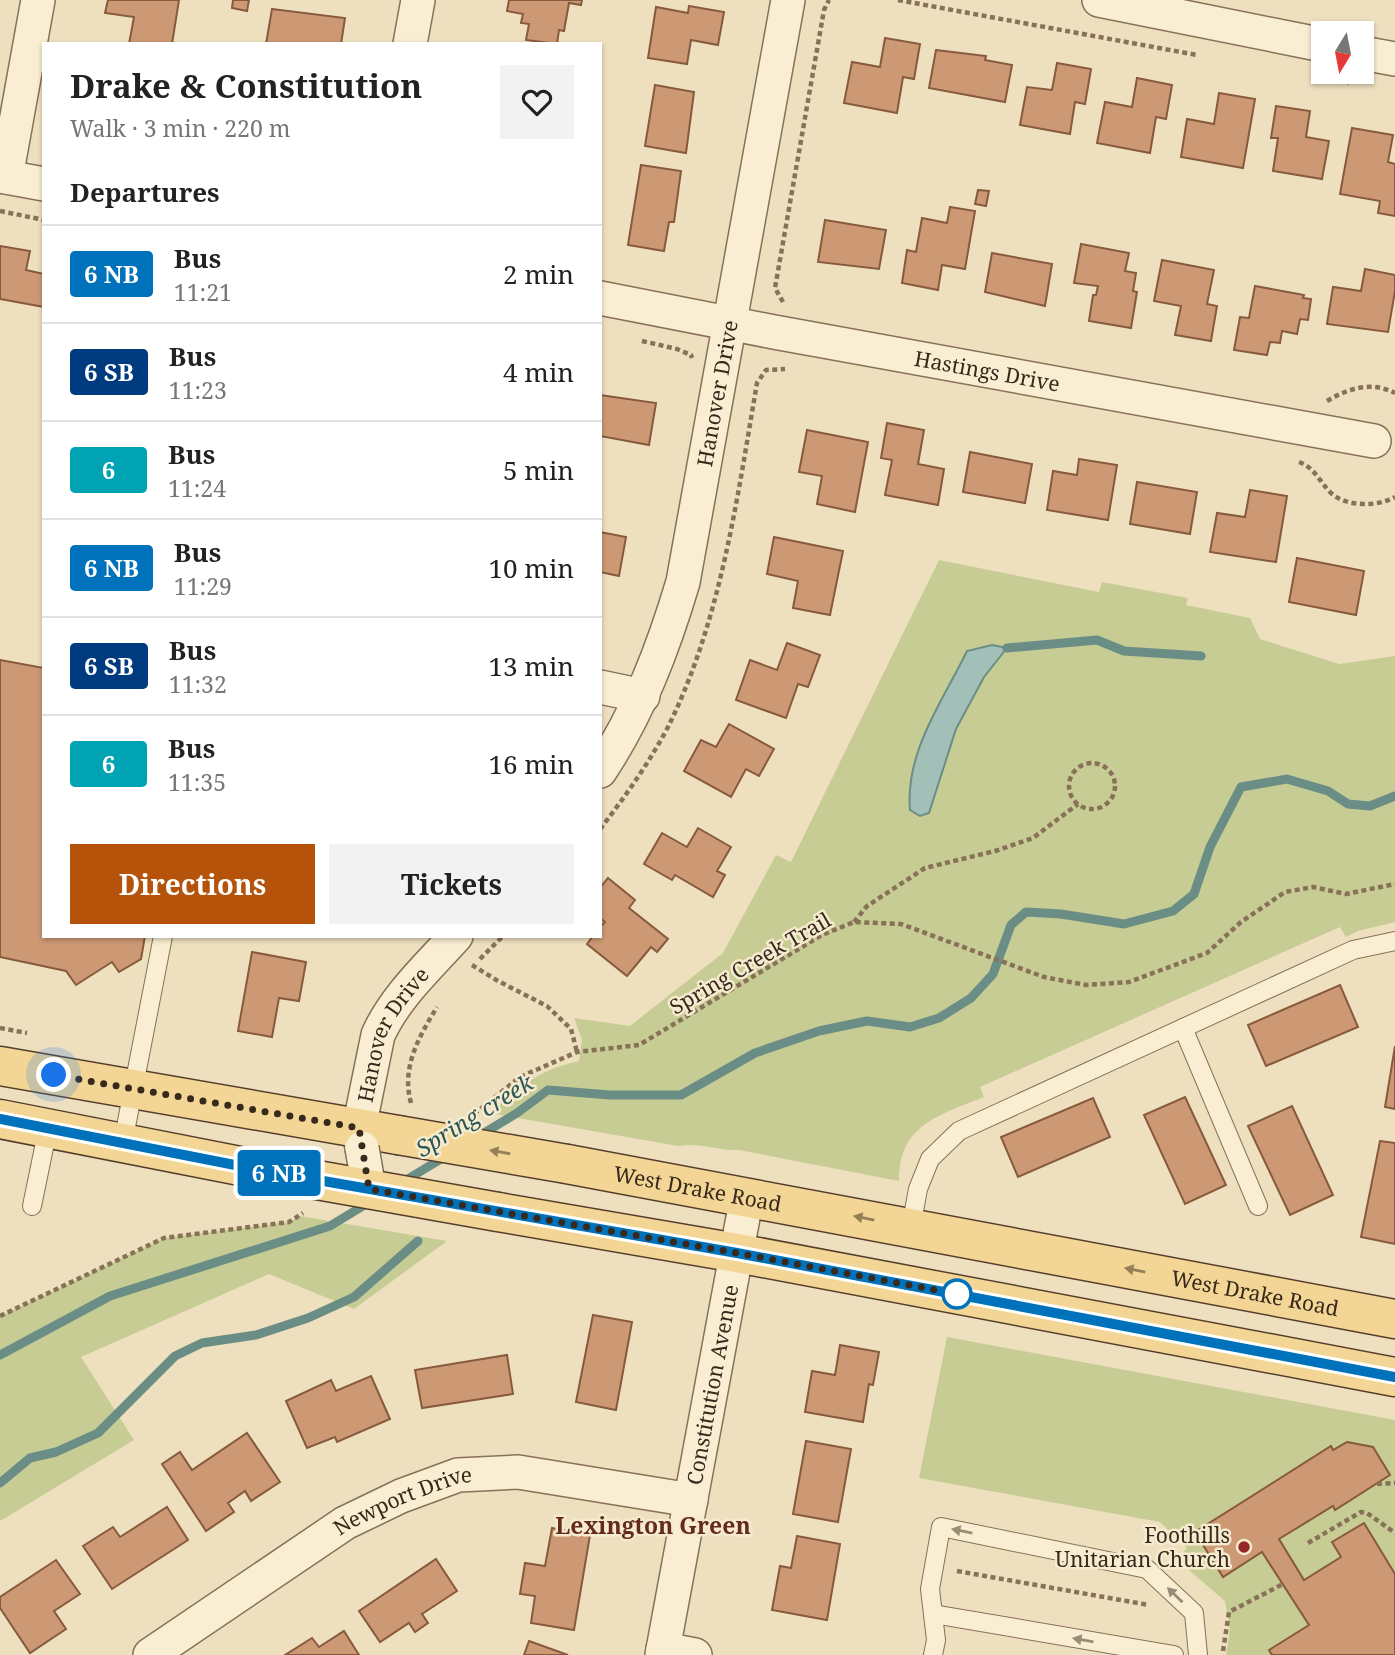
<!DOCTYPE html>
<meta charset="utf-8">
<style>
:root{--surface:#fff;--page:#f2f2f2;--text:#222;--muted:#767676;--line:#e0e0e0;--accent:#b45309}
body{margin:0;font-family:"Noto Serif",serif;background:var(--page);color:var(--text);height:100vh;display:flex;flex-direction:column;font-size:26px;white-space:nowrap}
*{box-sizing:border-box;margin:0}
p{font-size:23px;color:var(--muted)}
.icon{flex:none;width:38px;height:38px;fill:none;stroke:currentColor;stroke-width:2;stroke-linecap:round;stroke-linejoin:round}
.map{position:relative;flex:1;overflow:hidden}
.panel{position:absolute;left:42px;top:42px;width:560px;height:896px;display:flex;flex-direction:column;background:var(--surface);border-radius:0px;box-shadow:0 2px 5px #0004}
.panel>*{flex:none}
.badge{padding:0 14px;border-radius:5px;font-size:24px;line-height:46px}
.needle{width:46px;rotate:190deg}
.buttons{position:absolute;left:1311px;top:21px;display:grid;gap:14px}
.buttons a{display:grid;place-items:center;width:63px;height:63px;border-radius:0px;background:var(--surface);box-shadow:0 2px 5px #0004;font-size:35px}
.you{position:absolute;width:35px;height:35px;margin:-18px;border:5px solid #fff;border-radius:50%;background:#1a73e8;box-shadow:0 0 0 10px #1a73e833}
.map>.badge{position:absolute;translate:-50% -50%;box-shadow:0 0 0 4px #fff}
h2{padding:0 28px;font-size:26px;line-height:63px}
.round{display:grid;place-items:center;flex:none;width:74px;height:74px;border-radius:0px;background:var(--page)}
.headline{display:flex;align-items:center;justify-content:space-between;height:119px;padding:0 28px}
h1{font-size:33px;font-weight:700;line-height:52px}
.action{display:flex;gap:14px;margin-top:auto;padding:14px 28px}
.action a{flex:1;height:80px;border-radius:0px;background:var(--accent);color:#fff;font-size:28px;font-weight:700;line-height:80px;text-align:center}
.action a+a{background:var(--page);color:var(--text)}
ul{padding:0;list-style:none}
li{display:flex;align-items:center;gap:21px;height:98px;padding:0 28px;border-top:2px solid var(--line)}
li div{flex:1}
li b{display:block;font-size:26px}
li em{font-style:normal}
li .badge{min-width:77px;font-weight:700;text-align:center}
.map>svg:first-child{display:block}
.green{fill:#c6cc93}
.water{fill:#a2c0b7;stroke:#6a8e85;stroke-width:2}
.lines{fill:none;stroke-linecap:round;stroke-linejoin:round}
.stream{stroke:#6a8e85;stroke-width:9}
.building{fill:#cd9974;stroke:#875a3d;stroke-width:2}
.service-casing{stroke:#877157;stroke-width:20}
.minor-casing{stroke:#877157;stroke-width:36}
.primary-casing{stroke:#553f2c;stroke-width:41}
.path{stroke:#877157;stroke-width:4.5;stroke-dasharray:5 3.5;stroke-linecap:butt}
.service{stroke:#f9eed2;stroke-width:18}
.minor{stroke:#f9eed2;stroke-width:33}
.primary{stroke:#f3d695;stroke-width:38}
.minor-bridge-casing{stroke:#877157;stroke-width:36;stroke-linecap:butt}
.primary-bridge-casing{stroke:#553f2c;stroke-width:41;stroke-linecap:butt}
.minor-bridge{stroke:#f9eed2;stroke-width:33}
.primary-bridge{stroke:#f3d695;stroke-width:38}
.oneway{fill:#958058}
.oneway2{fill:#988c77}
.line-casing{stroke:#fff;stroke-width:16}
.line{stroke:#0072bc;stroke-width:10}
.walk{stroke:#37291c;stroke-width:7;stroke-dasharray:0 12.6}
.stop-dot{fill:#fff;stroke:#0072bc;stroke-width:3.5}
.poi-dot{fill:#972627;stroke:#f6eacf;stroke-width:2.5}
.labels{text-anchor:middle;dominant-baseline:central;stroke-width:5;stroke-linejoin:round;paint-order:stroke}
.street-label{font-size:21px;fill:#37291c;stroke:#f6eacf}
.poi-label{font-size:21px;fill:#37291c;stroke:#f6eacf;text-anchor:end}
.water-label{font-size:23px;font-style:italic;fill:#2b5754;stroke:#f6eacf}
.neighbourhood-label{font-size:23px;font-weight:bold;fill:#642a1b;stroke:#f6eacf}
</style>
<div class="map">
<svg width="1395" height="1655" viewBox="0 0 1395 1655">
<rect width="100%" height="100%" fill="#eee0bf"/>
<!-- green -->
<g class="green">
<path d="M939,560L1099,592L1102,582L1188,598L1186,605L1250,618L1260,639L1339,664L1395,656V922L1358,931L1346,937L1340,927L980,1087L984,1097C940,1115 899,1124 899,1181L739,1150C718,1151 700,1142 678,1146L490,1113C522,1085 537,1071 579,1061L582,1040L574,1018L630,1026L723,953L776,855L791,862Z"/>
<polygon points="300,1216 447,1241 354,1309 269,1274 81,1357 134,1440 0,1521 0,1316 164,1238 289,1222"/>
<polygon points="947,1337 1395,1420 1395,1574 1364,1523 1341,1557 1304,1580 1279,1539 1333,1506 1335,1509 1390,1475 1373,1447 1347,1442 1333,1450 1262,1552 1309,1625 1269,1649 1272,1655 1226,1655 1230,1629 1225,1601 1177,1560 1187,1548 1160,1522 919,1478"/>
</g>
<!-- water -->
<path class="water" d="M992,645L1007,648L984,677L956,729L929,813L920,816L910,810C905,751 943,701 967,651Z"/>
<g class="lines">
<!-- stream -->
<g class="stream">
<polyline points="1007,648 1097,640 1124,651 1201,656"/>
<polyline points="479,1136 517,1113 548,1090 610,1095 681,1095 755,1053 819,1031 867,1021 910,1027 939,1018 971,998 993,974 1011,925 1026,912 1061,914 1124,924 1173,911 1194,894 1210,847 1241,787 1287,779 1328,791 1348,804 1370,806 1395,796"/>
<polyline points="401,1183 446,1156"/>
<polyline points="0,1355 110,1296 330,1226 371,1201"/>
<polyline points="0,1483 30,1458 56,1452 98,1433 175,1356 202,1343 256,1335 308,1318 354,1297 418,1241"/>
</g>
</g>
<!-- building -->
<g class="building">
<polygon points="108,0 179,0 172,44 129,44 134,17 105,13"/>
<polygon points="233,0 249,0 247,11 232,8"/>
<polygon points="509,0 582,0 581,5 569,3 564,31 559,30 557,44 526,40 529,24 521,23 523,14 507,11"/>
<polygon points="689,6 724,12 718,45 691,40 687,64 648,58 656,7 688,13"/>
<polygon points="272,9 345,18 341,44 266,44"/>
<polygon points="885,38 920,44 914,79 903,77 897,113 844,103 852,62 880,67"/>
<polygon points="936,50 986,56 985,60 1012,65 1005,102 929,88"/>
<polygon points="1057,63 1091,69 1085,104 1075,102 1070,134 1020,125 1027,87 1052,90"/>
<polygon points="1137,78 1172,85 1166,119 1156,117 1150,153 1097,143 1105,102 1132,107"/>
<polygon points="655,85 694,92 686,153 645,146"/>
<polygon points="1219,93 1255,99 1243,168 1181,157 1187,119 1214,124"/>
<polygon points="1276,106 1310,111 1306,137 1329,141 1322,179 1273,171 1278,138 1271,138"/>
<polygon points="1352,128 1393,135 1388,162 1395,164 1395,216 1378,213 1380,201 1340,194"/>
<polygon points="641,165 681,171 674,222 669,222 664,251 628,245"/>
<polygon points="978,190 989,191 986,206 975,204"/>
<polygon points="950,207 975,211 965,269 942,265 938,290 902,283 907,250 916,252 922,218 947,223"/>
<polygon points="825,220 886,230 879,269 818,262"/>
<polygon points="1081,244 1129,253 1125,271 1136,273 1133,291 1137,292 1131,328 1089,321 1093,295 1096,295 1098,286 1074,283"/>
<polygon points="0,246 30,251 26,270 44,274 44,307 0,299"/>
<polygon points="992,253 1052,264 1045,306 985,292"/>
<polygon points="1162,260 1214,270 1207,304 1217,306 1211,341 1175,335 1181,306 1154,301"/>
<polygon points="1365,269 1395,275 1395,291 1388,332 1327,324 1333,287 1361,291"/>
<polygon points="1255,286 1304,295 1303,298 1311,299 1308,320 1300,319 1297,334 1282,331 1280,343 1270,342 1267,355 1234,350 1240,317 1249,318"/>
<polygon points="600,395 656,403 649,445 600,436"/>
<polygon points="887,423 924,430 918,464 944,469 938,505 885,495 892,460 881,458"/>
<polygon points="807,430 868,442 855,512 817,504 822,476 799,472"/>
<polygon points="970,452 1032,464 1025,503 963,492"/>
<polygon points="1079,459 1117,465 1108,520 1047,510 1053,471 1077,475"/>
<polygon points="1137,482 1197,492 1190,534 1130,524"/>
<polygon points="1250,490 1287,496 1276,562 1210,552 1217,513 1245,517"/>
<polygon points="600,532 626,537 619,576 600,572"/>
<polygon points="774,537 843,551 830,615 793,608 798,581 767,574"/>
<polygon points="1297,558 1364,571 1356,615 1289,602"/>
<polygon points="787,643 820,655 808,687 798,684 786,718 736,700 750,660 777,670"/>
<polygon points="0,660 44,668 44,936 145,936 141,959 119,972 112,962 76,985 66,971 0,957"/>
<polygon points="729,724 774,749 759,776 746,769 731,797 684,771 701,740 716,747"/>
<polygon points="698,828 731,847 717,871 725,875 713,897 675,875 672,880 644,864 662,833 687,847"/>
<polygon points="608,878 635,900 629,908 668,939 657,952 651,947 627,976 587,944 593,936 600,936 600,927 605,922 600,918 600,888"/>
<polygon points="252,952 306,962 299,1001 279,998 272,1037 238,1031"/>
<polygon points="1340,985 1358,1027 1266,1066 1248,1025"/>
<polygon points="1395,1046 1395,1109 1385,1107"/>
<polygon points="1185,1097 1226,1185 1185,1204 1144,1115"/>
<polygon points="1093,1098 1110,1137 1018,1177 1001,1137"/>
<polygon points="1292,1106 1333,1195 1290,1215 1248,1126"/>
<polygon points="1380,1141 1395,1143 1395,1244 1361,1237"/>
<polygon points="593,1315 632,1322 616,1410 576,1402"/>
<polygon points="840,1345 879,1352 873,1385 869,1384 863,1422 805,1412 812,1371 835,1375"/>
<polygon points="507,1355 513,1394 422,1408 415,1370"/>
<polygon points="371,1376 390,1419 337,1442 335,1437 307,1448 286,1401 331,1380 336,1391"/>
<polygon points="247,1433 280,1482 251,1501 245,1491 228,1503 234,1512 206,1531 162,1464 180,1452 192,1470"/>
<polygon points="806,1441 851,1449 838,1522 793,1514"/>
<polygon points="1347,1442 1373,1447 1390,1475 1335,1510 1333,1506 1279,1539 1304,1580 1341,1557 1332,1542 1364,1523 1395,1574 1395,1655 1272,1655 1269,1650 1309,1625 1262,1552 1223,1577 1195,1532 1331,1446 1333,1450"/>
<polygon points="167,1507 188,1540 112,1589 83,1546 113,1527 120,1537"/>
<polygon points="552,1528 590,1535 574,1630 531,1623 535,1596 520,1594 525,1563 545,1566"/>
<polygon points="797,1536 840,1544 827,1620 772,1610 780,1566 791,1568"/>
<polygon points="436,1559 457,1591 422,1614 428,1623 415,1632 409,1623 380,1642 359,1611"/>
<polygon points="56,1560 80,1594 54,1611 66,1629 30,1653 0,1608 0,1597"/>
<polygon points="344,1631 359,1655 285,1655 312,1638 319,1647"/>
<polygon points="529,1641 568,1655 524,1655"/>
</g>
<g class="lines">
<defs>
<g id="service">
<polyline points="1183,1028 1258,1206"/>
<polyline points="123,1142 163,936"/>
<polyline points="32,1206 48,1128"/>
<polyline points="911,1227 918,1189 930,1159 959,1131 1353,950 1395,941"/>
<polyline points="933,1614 1174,1655"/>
<polyline points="933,1655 936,1640 930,1589 941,1527 1147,1569 1194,1613 1198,1655"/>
</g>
<g id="minor">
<polyline points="1099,0 1323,45"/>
<polyline points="410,44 418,0"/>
<polyline points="1362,53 1395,59"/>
<polyline points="0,176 44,184"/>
<polyline points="6,177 38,0"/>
<path id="s1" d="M600,298L774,332L1374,441"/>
<polyline points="600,687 643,696"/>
<path id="s2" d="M600,771C639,712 663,649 683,582L788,0"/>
<path id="s3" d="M362,1148L359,1128L378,1035C395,997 428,967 456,936"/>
<polyline points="663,1649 695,1655"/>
<path id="s4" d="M150,1655L345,1523L401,1496L458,1475L518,1472L691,1500"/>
<path id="s5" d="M662,1655L747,1196"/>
</g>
<g id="primary">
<polyline points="0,1066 398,1135"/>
<polyline points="0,1119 266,1171"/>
<path id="s6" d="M567,1164L1395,1319"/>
<polyline points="498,1212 737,1253 1395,1377"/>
</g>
</defs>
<!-- service casing -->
<use href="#service" class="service-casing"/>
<!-- minor casing -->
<use href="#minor" class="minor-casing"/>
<!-- primary casing -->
<use href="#primary" class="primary-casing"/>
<!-- path -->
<g class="path">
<polyline points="898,0 1197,55"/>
<polyline points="1323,78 1349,83"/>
<polyline points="0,211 44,220"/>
<polyline points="783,302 775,288 824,10 829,0"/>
<polyline points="642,341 677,349 691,355 692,358"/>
<path d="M1327,401C1349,388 1371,381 1395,393"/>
<path d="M1299,462C1315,468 1319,481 1331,493C1346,507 1378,507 1395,497"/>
<circle cx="1092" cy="786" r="23"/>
<path d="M600,829C625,797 649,763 668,727C721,620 737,499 757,383L766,370L785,369"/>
<polyline points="854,922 867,906 925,868 995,851 1033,838 1078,804"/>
<polyline points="480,959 503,936"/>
<polyline points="472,965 498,981 547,1006 571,1029 577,1052"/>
<polyline points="0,1028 27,1033"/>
<path d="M411,1103C401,1067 419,1037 437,1007"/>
<polyline points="474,1114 520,1077 577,1052 639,1045 822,935 854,922 901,924 1044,977 1086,985 1129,982 1207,953 1241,922 1285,892 1313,887 1346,894 1395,884"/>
<polyline points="0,1316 164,1238 289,1222 303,1213"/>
<polyline points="1377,1484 1395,1483"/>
<polyline points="1308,1543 1361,1512 1367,1513 1395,1533"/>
<polyline points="957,1571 1149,1605"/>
<polyline points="1223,1651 1229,1612 1283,1584"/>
</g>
<!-- service -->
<use href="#service" class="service"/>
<!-- minor -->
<use href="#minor" class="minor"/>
<!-- primary -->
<use href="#primary" class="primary"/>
<defs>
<polyline id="minor-bridge" points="362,1148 369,1189"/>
<g id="primary-bridge">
<polyline points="398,1135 567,1164"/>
<polyline points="266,1171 498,1212"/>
</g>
</defs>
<!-- minor-bridge casing -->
<use href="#minor-bridge" class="minor-bridge-casing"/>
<!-- primary-bridge casing -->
<use href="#primary-bridge" class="primary-bridge-casing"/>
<!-- minor-bridge -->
<use href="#minor-bridge" class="minor-bridge"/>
<!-- primary-bridge -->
<use href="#primary-bridge" class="primary-bridge"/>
</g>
<!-- one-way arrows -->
<defs><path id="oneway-solid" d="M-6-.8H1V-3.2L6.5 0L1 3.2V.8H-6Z" transform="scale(1.75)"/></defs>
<g class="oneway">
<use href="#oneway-solid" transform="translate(500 1152) rotate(-170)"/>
<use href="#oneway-solid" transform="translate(864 1218) rotate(-169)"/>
<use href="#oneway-solid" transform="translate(1135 1270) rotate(-169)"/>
</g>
<g class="oneway2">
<use href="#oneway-solid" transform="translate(962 1531) rotate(-169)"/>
<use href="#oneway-solid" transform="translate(1175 1595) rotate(-136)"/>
<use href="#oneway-solid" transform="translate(1083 1640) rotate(-170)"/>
</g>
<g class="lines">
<defs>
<polyline id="line" points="0,1119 266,1171 737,1253 1395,1377"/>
</defs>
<!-- line casing -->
<use href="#line" class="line-casing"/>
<!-- line -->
<use href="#line" class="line"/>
<!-- walk -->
<polyline class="walk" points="54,1075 359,1128 369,1189 737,1253 957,1294"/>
</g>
<!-- markers -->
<circle class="stop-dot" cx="957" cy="1294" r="14"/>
<circle class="poi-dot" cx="1244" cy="1547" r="7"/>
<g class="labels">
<!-- street labels -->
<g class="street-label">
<text stroke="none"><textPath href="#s1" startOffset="394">Hastings Drive</textPath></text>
<text stroke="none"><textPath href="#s2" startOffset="399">Hanover Drive</textPath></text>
<text transform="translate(750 963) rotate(-30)">Spring Creek Trail</text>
<text stroke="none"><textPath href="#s3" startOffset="121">Hanover Drive</textPath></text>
<text stroke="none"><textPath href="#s6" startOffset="133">West Drake Road</textPath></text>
<text stroke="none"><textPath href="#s6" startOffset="700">West Drake Road</textPath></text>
<text stroke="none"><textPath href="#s5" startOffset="275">Constitution Avenue</textPath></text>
<text stroke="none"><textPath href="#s4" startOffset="298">Newport Drive</textPath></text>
</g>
<!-- poi labels -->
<g class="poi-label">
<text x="1230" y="1535">Foothills<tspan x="1230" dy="24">Unitarian Church</tspan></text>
</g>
<!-- water labels -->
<g class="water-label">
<text transform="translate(474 1115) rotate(-32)">Spring creek</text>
</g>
<!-- neighbourhood labels -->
<g class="neighbourhood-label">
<text x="653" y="1525">Lexington Green</text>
</g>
</g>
</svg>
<div class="buttons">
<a><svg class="needle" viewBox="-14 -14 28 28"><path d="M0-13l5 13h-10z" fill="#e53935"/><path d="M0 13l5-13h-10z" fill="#767676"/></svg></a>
</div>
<div class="you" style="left:54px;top:1075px"></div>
<b class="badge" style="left:279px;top:1173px;background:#0072bc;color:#fff">6 NB</b>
<section class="panel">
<div class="headline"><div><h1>Drake &amp; Constitution</h1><p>Walk · 3 min · 220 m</p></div><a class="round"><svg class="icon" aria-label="heart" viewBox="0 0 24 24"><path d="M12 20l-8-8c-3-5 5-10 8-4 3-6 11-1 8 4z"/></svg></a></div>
<h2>Departures</h2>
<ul>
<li><span class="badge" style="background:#0072bc;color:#fff">6 NB</span><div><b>Bus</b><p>11:21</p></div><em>2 min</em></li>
<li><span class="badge" style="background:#003b80;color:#fff">6 SB</span><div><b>Bus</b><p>11:23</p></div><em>4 min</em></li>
<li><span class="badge" style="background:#00a3b4;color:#fff">6</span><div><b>Bus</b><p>11:24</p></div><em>5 min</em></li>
<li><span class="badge" style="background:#0072bc;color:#fff">6 NB</span><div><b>Bus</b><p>11:29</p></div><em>10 min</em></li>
<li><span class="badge" style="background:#003b80;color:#fff">6 SB</span><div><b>Bus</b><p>11:32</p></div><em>13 min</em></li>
<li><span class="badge" style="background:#00a3b4;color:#fff">6</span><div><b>Bus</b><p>11:35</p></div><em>16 min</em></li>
</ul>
<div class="action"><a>Directions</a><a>Tickets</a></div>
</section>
</div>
